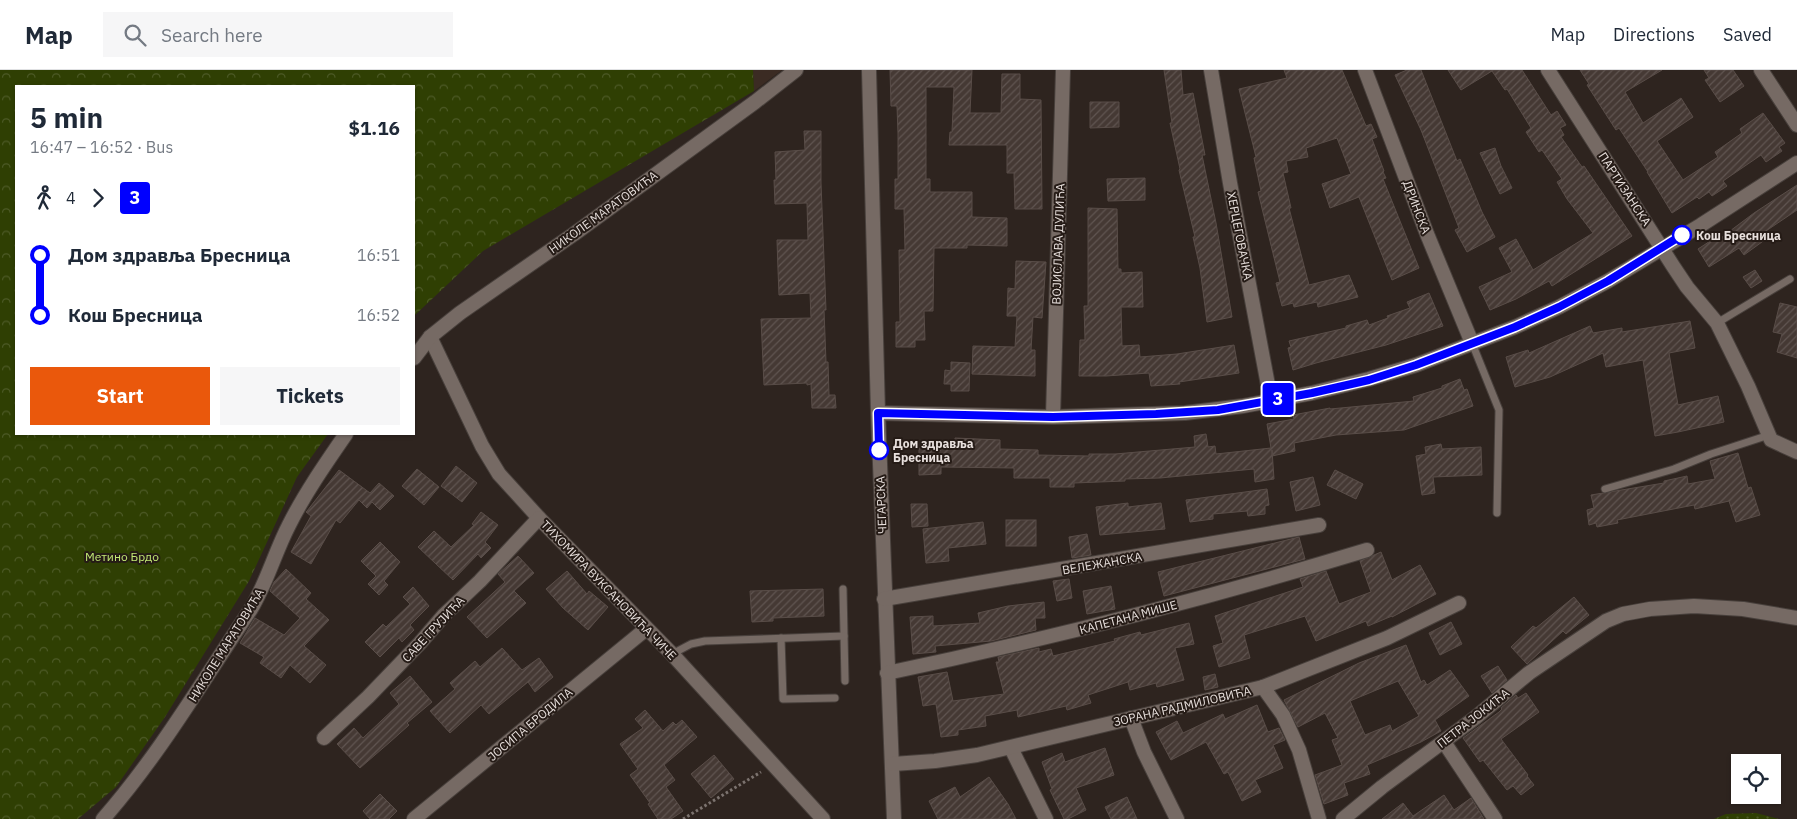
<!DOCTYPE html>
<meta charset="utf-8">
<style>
:root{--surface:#fff;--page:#f6f6f7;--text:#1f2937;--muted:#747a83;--line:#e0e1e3;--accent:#ea580c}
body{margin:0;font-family:"IBM Plex Sans",sans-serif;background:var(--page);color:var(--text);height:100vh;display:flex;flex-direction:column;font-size:19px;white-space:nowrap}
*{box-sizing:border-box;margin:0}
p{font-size:16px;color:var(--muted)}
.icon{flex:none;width:28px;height:28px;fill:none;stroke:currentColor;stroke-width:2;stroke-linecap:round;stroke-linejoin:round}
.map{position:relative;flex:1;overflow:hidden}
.sheet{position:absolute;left:15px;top:15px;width:400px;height:350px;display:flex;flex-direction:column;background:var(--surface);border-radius:0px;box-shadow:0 1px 4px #0004}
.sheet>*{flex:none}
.badge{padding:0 10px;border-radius:4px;font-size:18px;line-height:32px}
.tools{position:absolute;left:1731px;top:684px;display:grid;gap:10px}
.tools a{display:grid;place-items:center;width:50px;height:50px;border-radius:0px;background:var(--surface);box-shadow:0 1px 4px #0004;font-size:25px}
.map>.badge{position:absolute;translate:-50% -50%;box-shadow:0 0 0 2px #fff}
.legs{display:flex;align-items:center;gap:8px;height:55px;padding:0 15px;font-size:16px}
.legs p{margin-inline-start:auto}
.headline{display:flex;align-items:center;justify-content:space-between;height:85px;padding:0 15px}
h1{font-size:28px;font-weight:700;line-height:38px}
.button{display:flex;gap:10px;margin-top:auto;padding:10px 15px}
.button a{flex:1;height:58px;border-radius:0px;background:var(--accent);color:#fff;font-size:20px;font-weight:700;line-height:58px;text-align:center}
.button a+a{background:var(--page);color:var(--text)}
ul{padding:0 15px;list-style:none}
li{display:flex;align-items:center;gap:18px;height:60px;font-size:19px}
li i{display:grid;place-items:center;width:8px;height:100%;margin:0 6px;background:currentColor}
li i::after{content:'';width:12px;height:12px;margin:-6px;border:4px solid;border-radius:50%;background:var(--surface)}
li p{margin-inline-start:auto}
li:first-child i{background:linear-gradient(#0000 50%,currentColor 0)}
li:last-child i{background:linear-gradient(currentColor 50%,#0000 0)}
header{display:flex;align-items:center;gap:30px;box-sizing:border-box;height:70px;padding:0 25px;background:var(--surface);border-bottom:1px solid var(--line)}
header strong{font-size:24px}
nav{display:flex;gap:28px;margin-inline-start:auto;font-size:18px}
.search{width:350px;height:45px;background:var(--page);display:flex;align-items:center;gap:12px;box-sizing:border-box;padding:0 18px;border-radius:0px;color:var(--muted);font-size:19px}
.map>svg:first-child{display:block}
.built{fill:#3b2b23}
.grass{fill:url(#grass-dots)}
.park{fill:url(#park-crowns)}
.building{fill:url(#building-hatch);stroke:#594d48;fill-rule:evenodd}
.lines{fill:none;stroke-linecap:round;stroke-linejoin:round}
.service-casing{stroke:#48403c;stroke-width:9}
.minor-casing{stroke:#48403c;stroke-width:16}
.path{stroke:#7b726e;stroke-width:3;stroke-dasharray:2.5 2.5;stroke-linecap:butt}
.service{stroke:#766a64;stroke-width:7}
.minor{stroke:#766a64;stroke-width:14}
.line-1-casing{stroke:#fff;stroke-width:11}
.line-1{stroke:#00f;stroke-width:8}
.stop-1-dot{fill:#fff;stroke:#00f;stroke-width:2.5}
.labels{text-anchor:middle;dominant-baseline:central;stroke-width:4;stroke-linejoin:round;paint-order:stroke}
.street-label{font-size:12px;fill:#e8e0dd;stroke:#251b16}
.stop-label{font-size:12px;font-weight:bold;fill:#e8e0dd;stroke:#251b16;text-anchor:start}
.park-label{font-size:12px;fill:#c3e975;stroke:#251b16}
</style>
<header>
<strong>Map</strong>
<div class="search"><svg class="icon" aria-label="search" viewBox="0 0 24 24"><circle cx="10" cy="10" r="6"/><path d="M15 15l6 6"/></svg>Search here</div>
<nav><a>Map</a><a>Directions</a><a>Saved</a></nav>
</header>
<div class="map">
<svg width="1797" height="749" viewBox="0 0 1797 749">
<defs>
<pattern id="grass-dots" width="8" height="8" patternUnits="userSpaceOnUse" patternTransform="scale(1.25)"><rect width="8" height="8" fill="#2f3f03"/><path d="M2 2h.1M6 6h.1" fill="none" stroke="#4d5a27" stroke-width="1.8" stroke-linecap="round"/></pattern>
<pattern id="park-crowns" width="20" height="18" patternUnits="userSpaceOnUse" patternTransform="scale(1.25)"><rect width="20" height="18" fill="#2f3f03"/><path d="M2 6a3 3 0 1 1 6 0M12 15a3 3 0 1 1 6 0" fill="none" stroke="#4d5a27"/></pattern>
<pattern id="building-hatch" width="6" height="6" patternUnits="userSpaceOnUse" patternTransform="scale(1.25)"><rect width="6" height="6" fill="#453934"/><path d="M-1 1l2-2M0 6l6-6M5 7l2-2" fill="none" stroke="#605551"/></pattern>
</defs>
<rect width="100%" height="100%" fill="#2e241f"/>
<!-- built -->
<polygon class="built" points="753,0 782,0 754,21"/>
<!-- grass -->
<polygon class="grass" points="1756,743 1779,749 1714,749 1726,744"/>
<!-- park -->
<polygon class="park" points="0,0 753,0 754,21 483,181 414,246 414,16 16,16 16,364 328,364 297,407 249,511 165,647 116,717 78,749 0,749"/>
<!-- building -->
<g class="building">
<polygon points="890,0 972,0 970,43 1001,43 1002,4 1020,4 1020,29 1041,30 1042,139 1015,139 1014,103 1007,103 1007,75 949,75 950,62 952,62 954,17 926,17 926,109 930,109 930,122 972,122 972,147 1007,148 1007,176 967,175 967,178 934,178 933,241 924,241 925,270 915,270 915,277 896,277 896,252 900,252 899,180 905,180 904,139 895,139 895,109 898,109 898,64 897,36 891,36"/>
<polygon points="1164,0 1181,0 1183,25 1193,23 1205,85 1202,85 1216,153 1232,247 1207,252 1200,198 1193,167 1195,167 1179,100 1180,99 1170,53 1172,53"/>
<polygon points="1284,0 1342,0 1366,56 1371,54 1377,67 1372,69 1384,101 1383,102 1386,108 1383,109 1419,198 1392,210 1359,127 1330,138 1322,114 1351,104 1337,68 1306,78 1308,87 1286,91 1288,102 1283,103 1291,138 1289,138 1309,215 1349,205 1358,227 1318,237 1317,232 1294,237 1293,233 1282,236 1276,213 1280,212 1258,122 1261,121 1254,88 1256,87 1239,19 1287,8"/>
<polygon points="1407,0 1421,0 1457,91 1460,89 1482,142 1495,167 1467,182 1455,160 1459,158 1421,60 1395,5"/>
<polygon points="1448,0 1522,0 1551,45 1557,41 1566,55 1560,58 1564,65 1561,67 1582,97 1584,96 1632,166 1552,216 1549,211 1516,229 1490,240 1479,217 1512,202 1499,178 1516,169 1533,200 1593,163 1567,129 1557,112 1562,109 1542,80 1539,82 1526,62 1531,58 1507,19 1505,20 1492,1 1461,20"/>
<polygon points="1580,0 1662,0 1625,22 1643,53 1681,28 1693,47 1657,71 1683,110 1718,87 1715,82 1742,63 1740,59 1763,43 1785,73 1779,77 1782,81 1766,92 1761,85 1723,111 1727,116 1712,126 1709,122 1699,129 1697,127 1672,143 1647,102 1648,102 1619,58 1616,60 1587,15 1589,14"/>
<polygon points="1704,0 1733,0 1744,16 1720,32 1705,10 1709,8"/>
<polygon points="1090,32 1119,32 1119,57 1090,58"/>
<polygon points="804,61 821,61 821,113 826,240 824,240 826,292 828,292 829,325 835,325 836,338 812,338 811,314 807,315 807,313 764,315 761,249 811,248 810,223 779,225 778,200 777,170 808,170 807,133 775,134 774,110 776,110 775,82 805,80"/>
<polygon points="1495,78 1501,96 1512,118 1500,124 1480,83"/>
<polygon points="1145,108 1145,130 1108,131 1107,109"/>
<polygon points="1797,115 1797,140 1763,163 1766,169 1744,185 1739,178 1709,197 1698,179 1721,164 1722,167 1754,143"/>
<polygon points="1088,138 1117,139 1118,199 1121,199 1121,203 1142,202 1143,237 1121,237 1122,276 1139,275 1140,287 1177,284 1234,275 1239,303 1179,312 1180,314 1151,316 1149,303 1106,306 1079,306 1080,270 1085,270 1084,236 1088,236"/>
<polygon points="1016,191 1046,192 1042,248 1033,247 1031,280 1035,280 1035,306 972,304 973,276 1015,277 1017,246 1007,246 1008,218 1015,219"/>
<polygon points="1755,200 1762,211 1751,218 1743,207"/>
<polygon points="1429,223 1443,256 1386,275 1316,293 1293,300 1288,278 1291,277 1289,271 1346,258 1346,256 1367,250 1369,255 1388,248 1387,246 1410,238 1407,232"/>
<polygon points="1780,233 1797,237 1797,288 1777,282 1782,264 1773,262"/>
<polygon points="1690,251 1695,278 1669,283 1678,335 1718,326 1724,352 1678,362 1655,366 1643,290 1606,297 1603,283 1550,307 1515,317 1506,287 1528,280 1529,283 1590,256 1593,263 1622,258 1622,262"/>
<polygon points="951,292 970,293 969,321 951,321 951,314 944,314 945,300 951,301"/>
<polygon points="1460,309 1464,320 1467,319 1473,336 1404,360 1336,365 1294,373 1295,381 1272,386 1272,380 1274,409 1255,412 1254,399 1160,408 1125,409 1125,411 1074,413 1074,417 1050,417 1050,408 1014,408 1014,398 941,397 941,404 919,405 919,378 955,378 955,368 1000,370 1000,379 1038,380 1038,385 1089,386 1089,384 1115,384 1195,377 1194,366 1206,364 1208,377 1215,376 1216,384 1271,378 1267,354 1294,349 1293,345 1330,338 1330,339 1414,331 1413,327 1442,318 1442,316"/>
<polygon points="1441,374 1442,379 1481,377 1482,405 1433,407 1435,423 1422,425 1416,386 1426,384 1425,377"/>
<polygon points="1738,383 1748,418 1751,417 1760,445 1736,452 1729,431 1695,439 1694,435 1617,450 1618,453 1597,457 1596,453 1589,455 1587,440 1594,438 1591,425 1664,413 1664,411 1687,406 1688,414 1715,409 1710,391"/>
<polygon points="456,396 477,413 462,432 441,416"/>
<polygon points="417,399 439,417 424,435 402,416"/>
<polygon points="339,400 370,423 379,413 394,426 380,440 372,432 367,438 359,430 340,453 336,450 311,494 291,482 311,446 306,442 307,441"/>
<polygon points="1335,400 1363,414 1356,429 1327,415"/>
<polygon points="1313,407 1320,435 1296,441 1290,412"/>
<polygon points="1267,419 1269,435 1265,436 1265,444 1248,446 1247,441 1213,444 1213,449 1190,452 1186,430"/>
<polygon points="1128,433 1128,437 1161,433 1165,459 1100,465 1096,437"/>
<polygon points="911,434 927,434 928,456 912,457"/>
<polygon points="481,442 498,455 485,472 491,478 481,488 478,484 453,510 418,477 434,461 451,477 474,455 472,454"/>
<rect x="1006" y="450" width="30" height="26"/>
<polygon points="983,452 986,474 948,478 949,491 926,493 923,459"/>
<polygon points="1087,464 1091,485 1072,488 1069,467"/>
<polygon points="1299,467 1305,489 1164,526 1158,502"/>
<polygon points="380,472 400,492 384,511 388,515 379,525 368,514 376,506 361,491"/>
<polygon points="1381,482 1392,510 1420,495 1436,524 1392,547 1392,546 1368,556 1366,551 1316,571 1305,546 1244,565 1250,588 1219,597 1213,576 1223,573 1215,546 1303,517 1300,509 1326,501 1339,534 1371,522 1360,491"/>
<polygon points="518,486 534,503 514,521 526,533 487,568 467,547 505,512 498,504"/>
<polygon points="286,499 311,523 306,529 329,550 304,576 326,595 310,613 290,595 281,608 260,593 264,587 240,573 255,548 284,565 300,548 270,521 274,512"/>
<polygon points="567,501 587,524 589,521 608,537 588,560 563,538 546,519"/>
<polygon points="1069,509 1072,528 1057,531 1053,511"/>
<polygon points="1111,516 1115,539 1087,544 1083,521"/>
<polygon points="413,517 429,536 410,555 414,560 402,572 399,568 380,587 365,572 383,554 386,557 410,534 403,527"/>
<polygon points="823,519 824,546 773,548 773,551 752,552 750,521"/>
<polygon points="1574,527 1589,545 1566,564 1563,561 1527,594 1511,577 1533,556 1536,558"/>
<polygon points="1044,532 1045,548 1035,548 1036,560 991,571 935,576 936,582 913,584 910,547 933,546 933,556 980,553 978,543 1008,536"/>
<polygon points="1451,552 1462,574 1440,585 1429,563"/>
<polygon points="1189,553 1194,574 1175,578 1184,610 1157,617 1156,613 1130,620 1128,612 1088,625 1091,633 1067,640 1066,636 1018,647 1017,640 985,646 986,656 958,660 958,665 941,667 936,634 923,636 918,607 947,602 953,631 1004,624 996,592 999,592 998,587 1039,578 1039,582 1051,579 1053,586 1115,571 1114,569 1140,562 1141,565"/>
<path d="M1406,575L1421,612L1424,610L1427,615L1450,600L1469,626L1435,650L1441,661L1421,672L1367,695L1370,704L1344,713L1348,725L1324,734L1315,705L1342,695L1332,670L1338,668L1325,643L1298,657L1284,630L1359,593ZM1398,611L1419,646L1392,661L1390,655L1365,665L1350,631Z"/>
<polygon points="502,578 522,600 539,588 553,607 535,622 528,612 489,644 481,635 450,663 430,641 455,619 450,613 475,591 480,597"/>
<polygon points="1498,596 1507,610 1492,623 1481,606"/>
<polygon points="1215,604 1218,617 1205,620 1203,607"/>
<polygon points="410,606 432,632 407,653 409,655 390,672 360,698 337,674 354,658 363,668 399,634 390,623"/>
<polygon points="1526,623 1539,642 1501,669 1528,705 1527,706 1534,715 1521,725 1513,716 1507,720 1483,690 1480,692 1463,668 1499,642 1502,639 1501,638 1516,625 1518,628"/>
<polygon points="1257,635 1268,662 1279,658 1285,670 1273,675 1283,698 1255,710 1261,722 1242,731 1228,702 1224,704 1206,672 1171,690 1156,662 1177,651 1183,663 1223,644 1225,649"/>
<polygon points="645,640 663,661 673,652 676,655 682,650 697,667 664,695 675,710 666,717 683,741 671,749 658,749 648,734 650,733 630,705 638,699 620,674 643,658 635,649"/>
<polygon points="1105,678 1114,705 1076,718 1086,740 1068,749 1064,749 1050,720 1052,719 1042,692 1062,683 1065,692"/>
<polygon points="714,685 734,709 711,728 691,704"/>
<polygon points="989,707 1008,734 1016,749 938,749 929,731 955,717 960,727"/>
<polygon points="380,724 397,741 389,749 370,749 363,741"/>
<polygon points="1444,725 1454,740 1471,728 1484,749 1382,749 1403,733 1413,746"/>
<polygon points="1127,727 1137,749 1111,749 1105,737"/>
</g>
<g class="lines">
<defs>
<g id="service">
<polyline points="1717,253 1790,209"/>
<polyline points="1472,273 1499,340 1497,443"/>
<polyline points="1605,419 1674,399 1711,384 1769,365"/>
<polyline points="843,519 845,611"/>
<polyline points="781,568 783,629 835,628"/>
<polyline points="672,584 691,574 705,571 844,566"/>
</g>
<g id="minor">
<polyline points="869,0 878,343 894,749"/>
<polyline points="1211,0 1230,113 1271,331"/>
<polyline points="1365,0 1427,164 1472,273"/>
<polyline points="1548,0 1673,196 1687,217 1717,253 1748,316 1771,370 1797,382"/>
<polyline points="1761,0 1797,55"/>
<polyline points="430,267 482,376 499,404 539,448 672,584 823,749"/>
<polyline points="414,288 430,267 460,243 574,164 755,32 796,0"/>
<polyline points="878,343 1053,347 1185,343 1243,336 1312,323 1369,309 1416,295 1515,257 1559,237 1608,211 1701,155 1797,93"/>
<polyline points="1053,347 1063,0"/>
<polyline points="884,529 1319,455"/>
<path d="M887,603C1049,569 1209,528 1367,480"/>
<polyline points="1263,617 1283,645 1299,680 1319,749"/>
<polyline points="1131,648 1144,682 1177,749"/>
<polyline points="324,668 368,627 420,573 444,545 480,511 539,448"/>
<polyline points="1444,672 1495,749"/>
<polyline points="1011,678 1046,749"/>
<polyline points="893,694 935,691 977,685 1263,617 1387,568 1459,533"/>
<path d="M103,749C160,684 203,610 251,539C267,512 275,482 289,455C305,423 326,393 346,364"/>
<polyline points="414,749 646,559"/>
<polyline points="1343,749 1382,717 1475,648 1529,603 1606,551 1623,544 1650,539 1694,536 1743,539 1797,548"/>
</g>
</defs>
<!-- service casing -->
<use href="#service" class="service-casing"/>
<!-- minor casing -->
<use href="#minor" class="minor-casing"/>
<!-- path -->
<polyline class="path" points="683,749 761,702"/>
<!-- service -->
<use href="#service" class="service"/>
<!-- minor -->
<use href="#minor" class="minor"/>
</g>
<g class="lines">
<defs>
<polyline id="line-1" points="879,380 878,343 1053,347 1156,344 1218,340 1312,323 1369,310 1416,295 1515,257 1559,237 1608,211 1682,165"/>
</defs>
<!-- line-1 casing -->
<use href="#line-1" class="line-1-casing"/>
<!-- line-1 -->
<use href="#line-1" class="line-1"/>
</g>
<!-- markers -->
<g class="stop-1-dot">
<circle cx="1682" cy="165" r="9"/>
<circle cx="879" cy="380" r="9"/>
</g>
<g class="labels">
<!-- street labels -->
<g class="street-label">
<text transform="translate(1625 119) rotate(57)">ПАРТИЗАНСКА</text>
<text transform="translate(1417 137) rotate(69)">ДРИНСКА</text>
<text transform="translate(603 142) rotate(-36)">НИКОЛЕ МАРАТОВИЋА</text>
<text transform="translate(1240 166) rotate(79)">ХЕРЦЕГОВАЧКА</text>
<text transform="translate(1058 174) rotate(-88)">ВОЈИСЛАВА ДУЛИЋА</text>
<text transform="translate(881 435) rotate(-92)">ЧЕГАРСКА</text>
<text transform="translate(1102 493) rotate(-10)">ВЕЛЕЖАНСКА</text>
<text transform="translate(609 520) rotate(46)">ТИХОМИРА ВУКСАНОВИЋА ЧИЧЕ</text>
<text transform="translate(1128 547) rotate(-15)">КАПЕТАНА МИШЕ</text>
<text transform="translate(433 559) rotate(-47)">САВЕ ГРУЈИЋА</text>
<text transform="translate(226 575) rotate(-58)">НИКОЛЕ МАРАТОВИЋА</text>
<text transform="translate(1182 636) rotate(-13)">ЗОРАНА РАДМИЛОВИЋА</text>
<text transform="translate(1473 648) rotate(-38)">ПЕТРА ЈОКИЋА</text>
<text transform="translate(530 654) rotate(-40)">ЈОСИПА БРОДИЛА</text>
</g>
<!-- stop labels -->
<g class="stop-label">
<text x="1696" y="165">Кош Бресница</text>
<text x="893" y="373">Дом здравља<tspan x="893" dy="14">Бресница</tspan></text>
</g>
<!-- park labels -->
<g class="park-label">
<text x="122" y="486">Метино Брдо</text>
</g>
</g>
</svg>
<div class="tools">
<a><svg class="icon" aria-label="locate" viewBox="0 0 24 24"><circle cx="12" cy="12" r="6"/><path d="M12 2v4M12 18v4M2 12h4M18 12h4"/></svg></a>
</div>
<b class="badge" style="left:1278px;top:329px;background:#00f;color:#fff">3</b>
<section class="sheet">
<div class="headline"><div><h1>5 min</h1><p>16:47 – 16:52 · Bus</p></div><b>$1.16</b></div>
<div class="legs"><svg class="icon" aria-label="walk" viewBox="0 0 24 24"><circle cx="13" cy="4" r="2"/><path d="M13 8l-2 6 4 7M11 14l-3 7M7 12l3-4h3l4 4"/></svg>4<svg class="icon" aria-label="forward" viewBox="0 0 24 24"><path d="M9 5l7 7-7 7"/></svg><b class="badge" style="background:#00f;color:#fff">3</b></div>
<ul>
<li><i style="color:#00f"></i><b>Дом здравља Бресница</b><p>16:51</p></li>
<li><i style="color:#00f"></i><b>Кош Бресница</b><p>16:52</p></li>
</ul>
<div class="button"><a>Start</a><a>Tickets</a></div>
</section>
</div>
